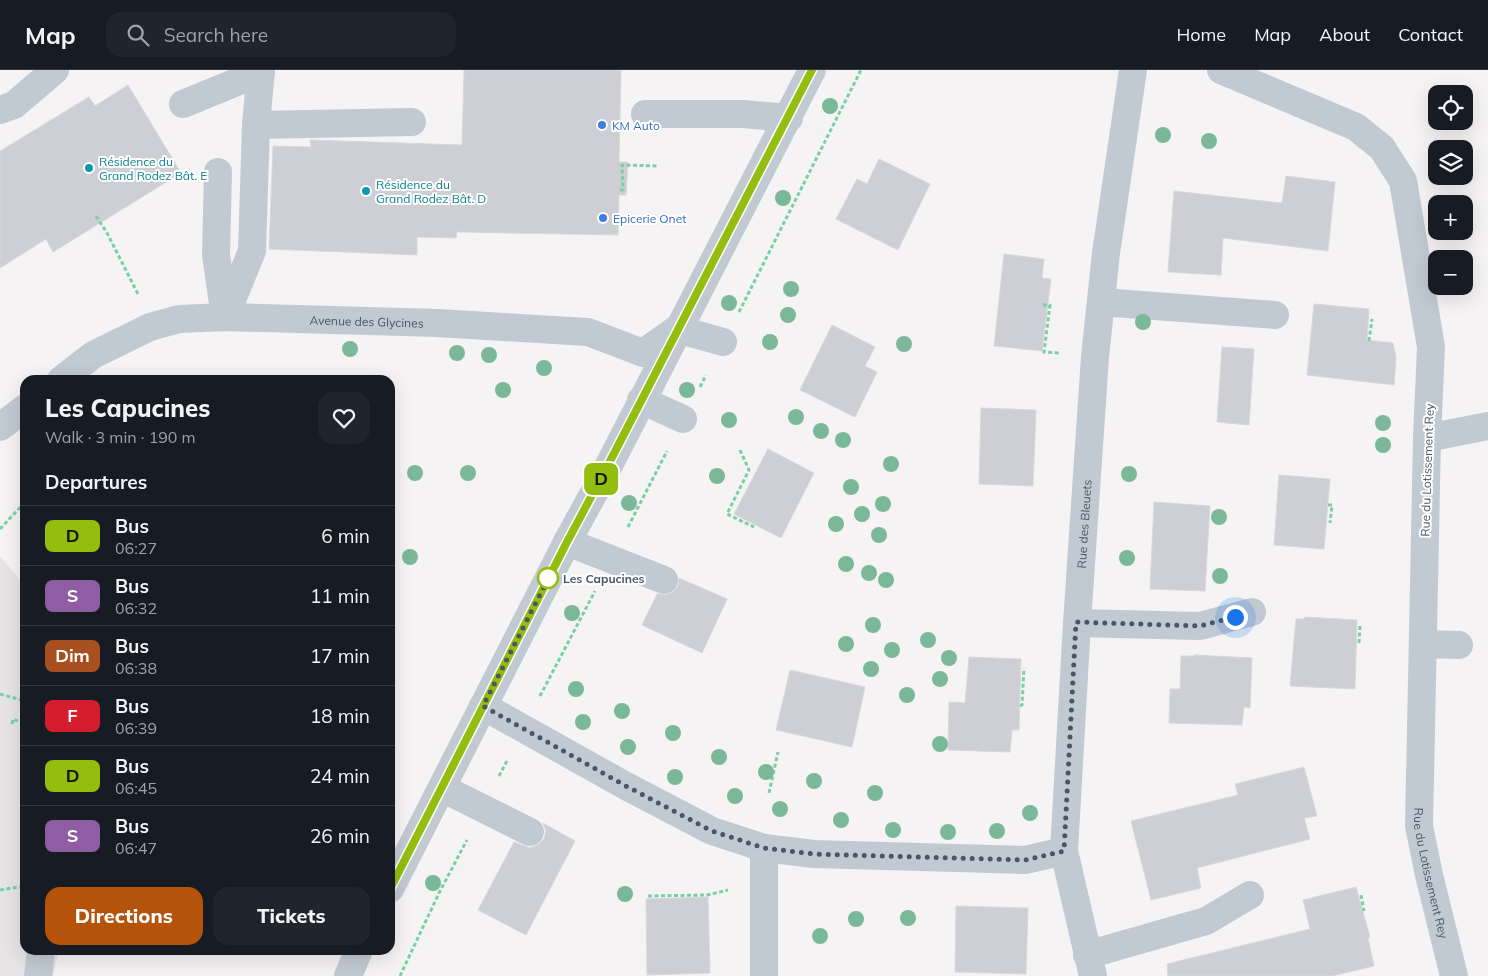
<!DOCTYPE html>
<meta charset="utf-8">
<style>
:root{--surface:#171b24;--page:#20242c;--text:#f1f3f6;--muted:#9ea1a6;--line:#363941;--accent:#b45309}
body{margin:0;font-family:Mulish,sans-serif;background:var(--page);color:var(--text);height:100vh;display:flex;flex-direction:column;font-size:19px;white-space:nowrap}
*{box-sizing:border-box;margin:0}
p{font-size:16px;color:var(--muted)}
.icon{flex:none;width:28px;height:28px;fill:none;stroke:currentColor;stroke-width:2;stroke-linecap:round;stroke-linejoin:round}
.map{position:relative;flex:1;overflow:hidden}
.details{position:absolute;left:20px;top:305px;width:375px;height:580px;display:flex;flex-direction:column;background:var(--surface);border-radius:15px;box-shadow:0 5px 20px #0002}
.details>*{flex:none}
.badge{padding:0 10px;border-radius:8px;font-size:18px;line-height:32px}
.tools{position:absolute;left:1428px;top:15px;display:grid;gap:10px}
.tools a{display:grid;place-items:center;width:45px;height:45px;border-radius:10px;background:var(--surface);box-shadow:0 5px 20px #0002;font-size:25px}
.you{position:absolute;width:25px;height:25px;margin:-12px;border:4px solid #fff;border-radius:50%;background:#1a73e8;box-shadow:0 0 0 8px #1a73e833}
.map>.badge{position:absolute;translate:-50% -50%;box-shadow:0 0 0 2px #fff}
h2{padding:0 25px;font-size:19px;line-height:45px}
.round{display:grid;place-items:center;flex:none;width:52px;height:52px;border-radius:15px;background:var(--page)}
.overview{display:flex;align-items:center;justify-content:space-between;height:85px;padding:0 25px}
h1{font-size:24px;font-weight:800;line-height:38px}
.button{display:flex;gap:10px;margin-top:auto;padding:10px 25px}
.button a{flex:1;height:58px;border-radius:15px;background:var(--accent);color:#fff;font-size:20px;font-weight:800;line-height:58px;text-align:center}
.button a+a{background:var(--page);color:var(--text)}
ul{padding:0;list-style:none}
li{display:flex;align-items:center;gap:15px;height:60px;padding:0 25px;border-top:1px solid var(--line)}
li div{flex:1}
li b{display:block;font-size:19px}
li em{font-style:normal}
li .badge{min-width:55px;font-weight:700;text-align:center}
header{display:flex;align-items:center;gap:30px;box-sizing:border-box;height:70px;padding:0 25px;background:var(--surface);border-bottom:1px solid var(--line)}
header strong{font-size:24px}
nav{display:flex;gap:28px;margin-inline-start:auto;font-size:18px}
.search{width:350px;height:45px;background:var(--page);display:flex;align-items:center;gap:12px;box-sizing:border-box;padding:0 18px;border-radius:15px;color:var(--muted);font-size:19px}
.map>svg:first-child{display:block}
.education{fill:#e6e4e5}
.building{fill:#cdcfd5;stroke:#d7d9de}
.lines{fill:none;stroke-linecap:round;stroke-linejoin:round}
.path{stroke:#7ad0a6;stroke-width:3;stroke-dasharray:4 2.5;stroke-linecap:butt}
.minor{stroke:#c1cad2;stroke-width:28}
.tree{fill:#7bb799}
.line-casing{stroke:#fff;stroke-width:11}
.line{stroke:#94be0f;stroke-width:8}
.walk{stroke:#4a5661;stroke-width:5;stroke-dasharray:0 9}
.shop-dot{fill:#3f7fe0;stroke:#fff;stroke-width:2}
.culture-dot{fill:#0f9aa8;stroke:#fff;stroke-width:2}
.stop-dot{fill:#fff;stroke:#94be0f;stroke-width:2.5}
.labels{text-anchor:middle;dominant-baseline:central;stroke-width:4;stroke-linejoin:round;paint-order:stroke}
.shop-label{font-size:12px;fill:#366cbe;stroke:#fff;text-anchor:start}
.culture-label{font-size:12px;fill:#0d838f;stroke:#fff;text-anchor:start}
.street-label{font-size:12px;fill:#4a5661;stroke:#fff}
.stop-label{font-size:12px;font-weight:bold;fill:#4a5661;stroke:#fff;text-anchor:start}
</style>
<header>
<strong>Map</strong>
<div class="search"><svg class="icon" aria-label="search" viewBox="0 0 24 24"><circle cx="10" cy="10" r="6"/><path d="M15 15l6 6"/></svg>Search here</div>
<nav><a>Home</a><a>Map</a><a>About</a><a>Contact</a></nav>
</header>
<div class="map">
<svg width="1488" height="906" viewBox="0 0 1488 906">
<rect width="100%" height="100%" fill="#f5f3f3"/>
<!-- education -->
<polygon class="education" points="0,486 25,516 25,880 59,880 53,906 0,906"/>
<!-- building -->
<g class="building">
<polygon points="464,0 621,0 619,92 628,92 626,125 619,125 618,165 457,162 456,168 417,167 417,185 269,179 273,76 311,77 310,70 462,75"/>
<polygon points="128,15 181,103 53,182 46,169 0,198 0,81 89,27 95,36"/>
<polygon points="879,89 930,114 898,180 836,149 857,109 867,114"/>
<polygon points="1286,106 1335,112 1328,181 1223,168 1221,205 1168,202 1174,121 1282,133"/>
<polygon points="1004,184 1044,189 1042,208 1051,209 1042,281 994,276"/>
<polygon points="1314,234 1369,239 1367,270 1393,273 1396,287 1394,315 1307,305"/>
<polygon points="832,255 875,277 865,296 877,302 855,347 800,320"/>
<polygon points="1222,277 1254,279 1249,355 1217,352"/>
<polygon points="981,338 1036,340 1033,416 979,414"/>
<polygon points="768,379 814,403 781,468 734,444"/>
<polygon points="1279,405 1330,409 1324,479 1274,475"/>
<polygon points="1154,432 1210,436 1205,521 1150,519"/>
<polygon points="679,508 727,529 702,583 642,555 657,524 666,525 673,522 678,516"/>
<polygon points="1305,547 1357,550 1355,619 1290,616 1296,549 1304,549"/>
<polygon points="1194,585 1252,588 1250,638 1244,637 1242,655 1169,653 1170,619 1180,619 1181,586 1194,586"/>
<polygon points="969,587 1021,589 1019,660 1012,660 1010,682 948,680 949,632 965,633"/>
<polygon points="790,600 865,617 852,677 776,660"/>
<polygon points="1304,697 1317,746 1304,748 1310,769 1197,798 1201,818 1151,830 1131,751 1238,725 1235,714"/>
<polygon points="543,753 575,771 526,865 478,840 514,772 530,778 538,775 544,769 546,761"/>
<polygon points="1356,817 1370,867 1368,868 1374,896 1332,906 1168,906 1167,894 1310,859 1303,830"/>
<polygon points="708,827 710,903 647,905 646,829"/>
<polygon points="956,836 1028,838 1026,904 955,902"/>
</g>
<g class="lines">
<!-- path -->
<g class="path">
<polyline points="620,120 623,120 622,95 657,96"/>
<polyline points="96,146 107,163 138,224"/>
<polyline points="1043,235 1050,235 1044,282 1059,283"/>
<polyline points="739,242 861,0"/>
<polyline points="1369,271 1372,249"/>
<polyline points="700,317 706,305"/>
<polyline points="740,380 749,400 727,444 754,457"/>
<polyline points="1328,435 1332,435 1330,453"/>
<polyline points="628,457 667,381"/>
<polyline points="0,459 25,432"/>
<polyline points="1359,573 1360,556"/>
<polyline points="0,624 25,631"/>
<polyline points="540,626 595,521"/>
<polyline points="1020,636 1022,635 1024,598"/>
<polyline points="12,654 13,649 25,654"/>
<polyline points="499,706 508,689"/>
<polyline points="769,723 778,682"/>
<polyline points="0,820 25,816"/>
<polyline points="1361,825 1364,841"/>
<polyline points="648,826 707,825 728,820"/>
<polyline points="400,906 439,823 467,770"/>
</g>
<!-- minor -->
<g class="minor">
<path id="s1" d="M1221,0L1356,57L1382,78L1403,111L1431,277L1427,368L1419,756L1429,805L1454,906"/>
<polyline points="183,34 261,2"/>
<polyline points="0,40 14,35 55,0"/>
<polyline points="645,44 743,44 789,48"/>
<polyline points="256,55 412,52"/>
<polyline points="218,102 216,185 225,247 252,181 256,55 261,0"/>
<polyline points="1101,232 1275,245"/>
<path id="s2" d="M61,310L93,285L150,257L179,249L225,247L437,253L588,262L643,283L677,259L723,272"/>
<polyline points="641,330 683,349"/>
<polyline points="0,357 25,338"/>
<polyline points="1427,368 1488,356"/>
<polyline points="567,472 664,510"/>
<polyline points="1077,553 1200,556 1252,542"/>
<polyline points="1423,574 1459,575"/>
<polyline points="483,636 626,716 712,761 764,778 814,784 1025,790 1064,781"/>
<polyline points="442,718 530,762"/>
<polyline points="764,778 764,906"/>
<polyline points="390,819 567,472 607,399 812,0"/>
<polyline points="1087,885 1206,851 1250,825"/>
<polyline points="38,906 41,880"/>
<polyline points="348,906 359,880"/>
<path id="s3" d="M1093,906L1064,781L1077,553L1095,287L1106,183L1133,0"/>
</g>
</g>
<!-- trees -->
<g class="tree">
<circle cx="830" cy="36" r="8"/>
<circle cx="1163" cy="65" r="8"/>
<circle cx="1209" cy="71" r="8"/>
<circle cx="783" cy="128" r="8"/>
<circle cx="791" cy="219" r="8"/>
<circle cx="729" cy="233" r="8"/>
<circle cx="788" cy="245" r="8"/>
<circle cx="1143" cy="252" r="8"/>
<circle cx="770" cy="272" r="8"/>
<circle cx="904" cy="274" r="8"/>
<circle cx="350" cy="279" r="8"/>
<circle cx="457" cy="283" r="8"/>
<circle cx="489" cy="285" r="8"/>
<circle cx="544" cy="298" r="8"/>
<circle cx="503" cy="320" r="8"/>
<circle cx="687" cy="320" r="8"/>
<circle cx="796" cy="347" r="8"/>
<circle cx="729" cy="350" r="8"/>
<circle cx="1383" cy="353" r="8"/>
<circle cx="821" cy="361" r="8"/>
<circle cx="843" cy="370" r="8"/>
<circle cx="1383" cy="375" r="8"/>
<circle cx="891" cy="394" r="8"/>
<circle cx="415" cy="403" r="8"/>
<circle cx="468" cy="403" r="8"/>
<circle cx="1129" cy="404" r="8"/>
<circle cx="717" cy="406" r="8"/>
<circle cx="851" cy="417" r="8"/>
<circle cx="629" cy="433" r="8"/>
<circle cx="883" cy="434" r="8"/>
<circle cx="862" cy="444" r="8"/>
<circle cx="1219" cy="447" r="8"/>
<circle cx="836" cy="454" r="8"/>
<circle cx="879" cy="465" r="8"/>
<circle cx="410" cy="487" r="8"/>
<circle cx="1127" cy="488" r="8"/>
<circle cx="846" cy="494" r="8"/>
<circle cx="869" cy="503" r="8"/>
<circle cx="1220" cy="506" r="8"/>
<circle cx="886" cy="510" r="8"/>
<circle cx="572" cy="543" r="8"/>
<circle cx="873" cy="555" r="8"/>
<circle cx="928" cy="570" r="8"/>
<circle cx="846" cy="574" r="8"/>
<circle cx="892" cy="580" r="8"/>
<circle cx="949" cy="588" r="8"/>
<circle cx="871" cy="599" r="8"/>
<circle cx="940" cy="609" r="8"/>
<circle cx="576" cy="619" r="8"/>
<circle cx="907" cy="625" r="8"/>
<circle cx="622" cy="641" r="8"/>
<circle cx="583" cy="652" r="8"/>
<circle cx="673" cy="663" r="8"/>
<circle cx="940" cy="674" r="8"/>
<circle cx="628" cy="677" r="8"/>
<circle cx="719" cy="687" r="8"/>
<circle cx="766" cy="702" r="8"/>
<circle cx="675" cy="707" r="8"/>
<circle cx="814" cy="711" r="8"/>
<circle cx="875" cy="723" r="8"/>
<circle cx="735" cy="726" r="8"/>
<circle cx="780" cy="739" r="8"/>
<circle cx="1030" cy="743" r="8"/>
<circle cx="841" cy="750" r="8"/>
<circle cx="893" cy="760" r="8"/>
<circle cx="997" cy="761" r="8"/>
<circle cx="948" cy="762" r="8"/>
<circle cx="433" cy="813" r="8"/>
<circle cx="625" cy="824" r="8"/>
<circle cx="908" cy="848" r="8"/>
<circle cx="856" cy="849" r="8"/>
<circle cx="820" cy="866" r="8"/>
</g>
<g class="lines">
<defs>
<polyline id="line" points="390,819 567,472 606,399 812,0"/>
</defs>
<!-- line casing -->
<use href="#line" class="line-casing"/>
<!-- line -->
<use href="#line" class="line"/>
<!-- walk -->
<polyline class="walk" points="548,508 550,505 483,636 626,716 712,761 764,778 814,784 1025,790 1064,781 1076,552 1200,556 1235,547"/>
</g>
<!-- markers -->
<g class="shop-dot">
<circle cx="602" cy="55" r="5"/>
<circle cx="603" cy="148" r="5"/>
</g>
<g class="culture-dot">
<circle cx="89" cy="98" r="5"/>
<circle cx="366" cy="121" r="5"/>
</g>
<circle class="stop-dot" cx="548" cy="508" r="10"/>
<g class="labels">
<!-- shop labels -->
<g class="shop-label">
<text x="612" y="55">KM Auto</text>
<text x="613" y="148">Epicerie Onet</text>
</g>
<!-- culture labels -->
<g class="culture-label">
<text x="99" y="91">Résidence du<tspan x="99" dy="14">Grand Rodez Bât. E</tspan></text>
<text x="376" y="114">Résidence du<tspan x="376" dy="14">Grand Rodez Bât. D</tspan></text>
</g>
<!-- street labels -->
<g class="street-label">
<text stroke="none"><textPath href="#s2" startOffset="322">Avenue des Glycines</textPath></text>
<text transform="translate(1427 400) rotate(-88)">Rue du Lotissement Rey</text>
<text stroke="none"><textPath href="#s3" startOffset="456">Rue des Bleuets</textPath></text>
<text stroke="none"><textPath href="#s1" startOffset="915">Rue du Lotissement Rey</textPath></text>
</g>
<!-- stop labels -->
<g class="stop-label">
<text x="563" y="508">Les Capucines</text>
</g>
</g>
</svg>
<div class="tools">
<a><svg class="icon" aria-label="locate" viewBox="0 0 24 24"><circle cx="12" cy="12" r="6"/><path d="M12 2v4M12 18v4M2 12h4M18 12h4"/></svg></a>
<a><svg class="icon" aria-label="layers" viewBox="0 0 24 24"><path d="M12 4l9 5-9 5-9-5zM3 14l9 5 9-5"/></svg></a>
<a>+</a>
<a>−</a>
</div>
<div class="you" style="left:1235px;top:547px"></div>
<b class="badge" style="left:601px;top:409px;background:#94be0f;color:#111">D</b>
<section class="details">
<div class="overview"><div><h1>Les Capucines</h1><p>Walk · 3 min · 190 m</p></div><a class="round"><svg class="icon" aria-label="heart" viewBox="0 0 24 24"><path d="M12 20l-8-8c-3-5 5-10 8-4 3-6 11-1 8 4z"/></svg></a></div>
<h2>Departures</h2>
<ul>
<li><span class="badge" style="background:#94be0f;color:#111">D</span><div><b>Bus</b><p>06:27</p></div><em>6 min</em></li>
<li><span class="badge" style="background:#8f5da6;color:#fff">S</span><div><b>Bus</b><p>06:32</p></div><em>11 min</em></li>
<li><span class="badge" style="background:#a84f1f;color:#fff">Dim</span><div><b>Bus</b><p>06:38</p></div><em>17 min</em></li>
<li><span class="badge" style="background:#d41d2f;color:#fff">F</span><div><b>Bus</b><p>06:39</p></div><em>18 min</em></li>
<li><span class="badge" style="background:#94be0f;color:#111">D</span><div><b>Bus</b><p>06:45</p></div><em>24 min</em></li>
<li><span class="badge" style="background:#8f5da6;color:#fff">S</span><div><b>Bus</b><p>06:47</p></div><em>26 min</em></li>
</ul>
<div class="button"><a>Directions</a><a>Tickets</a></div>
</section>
</div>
